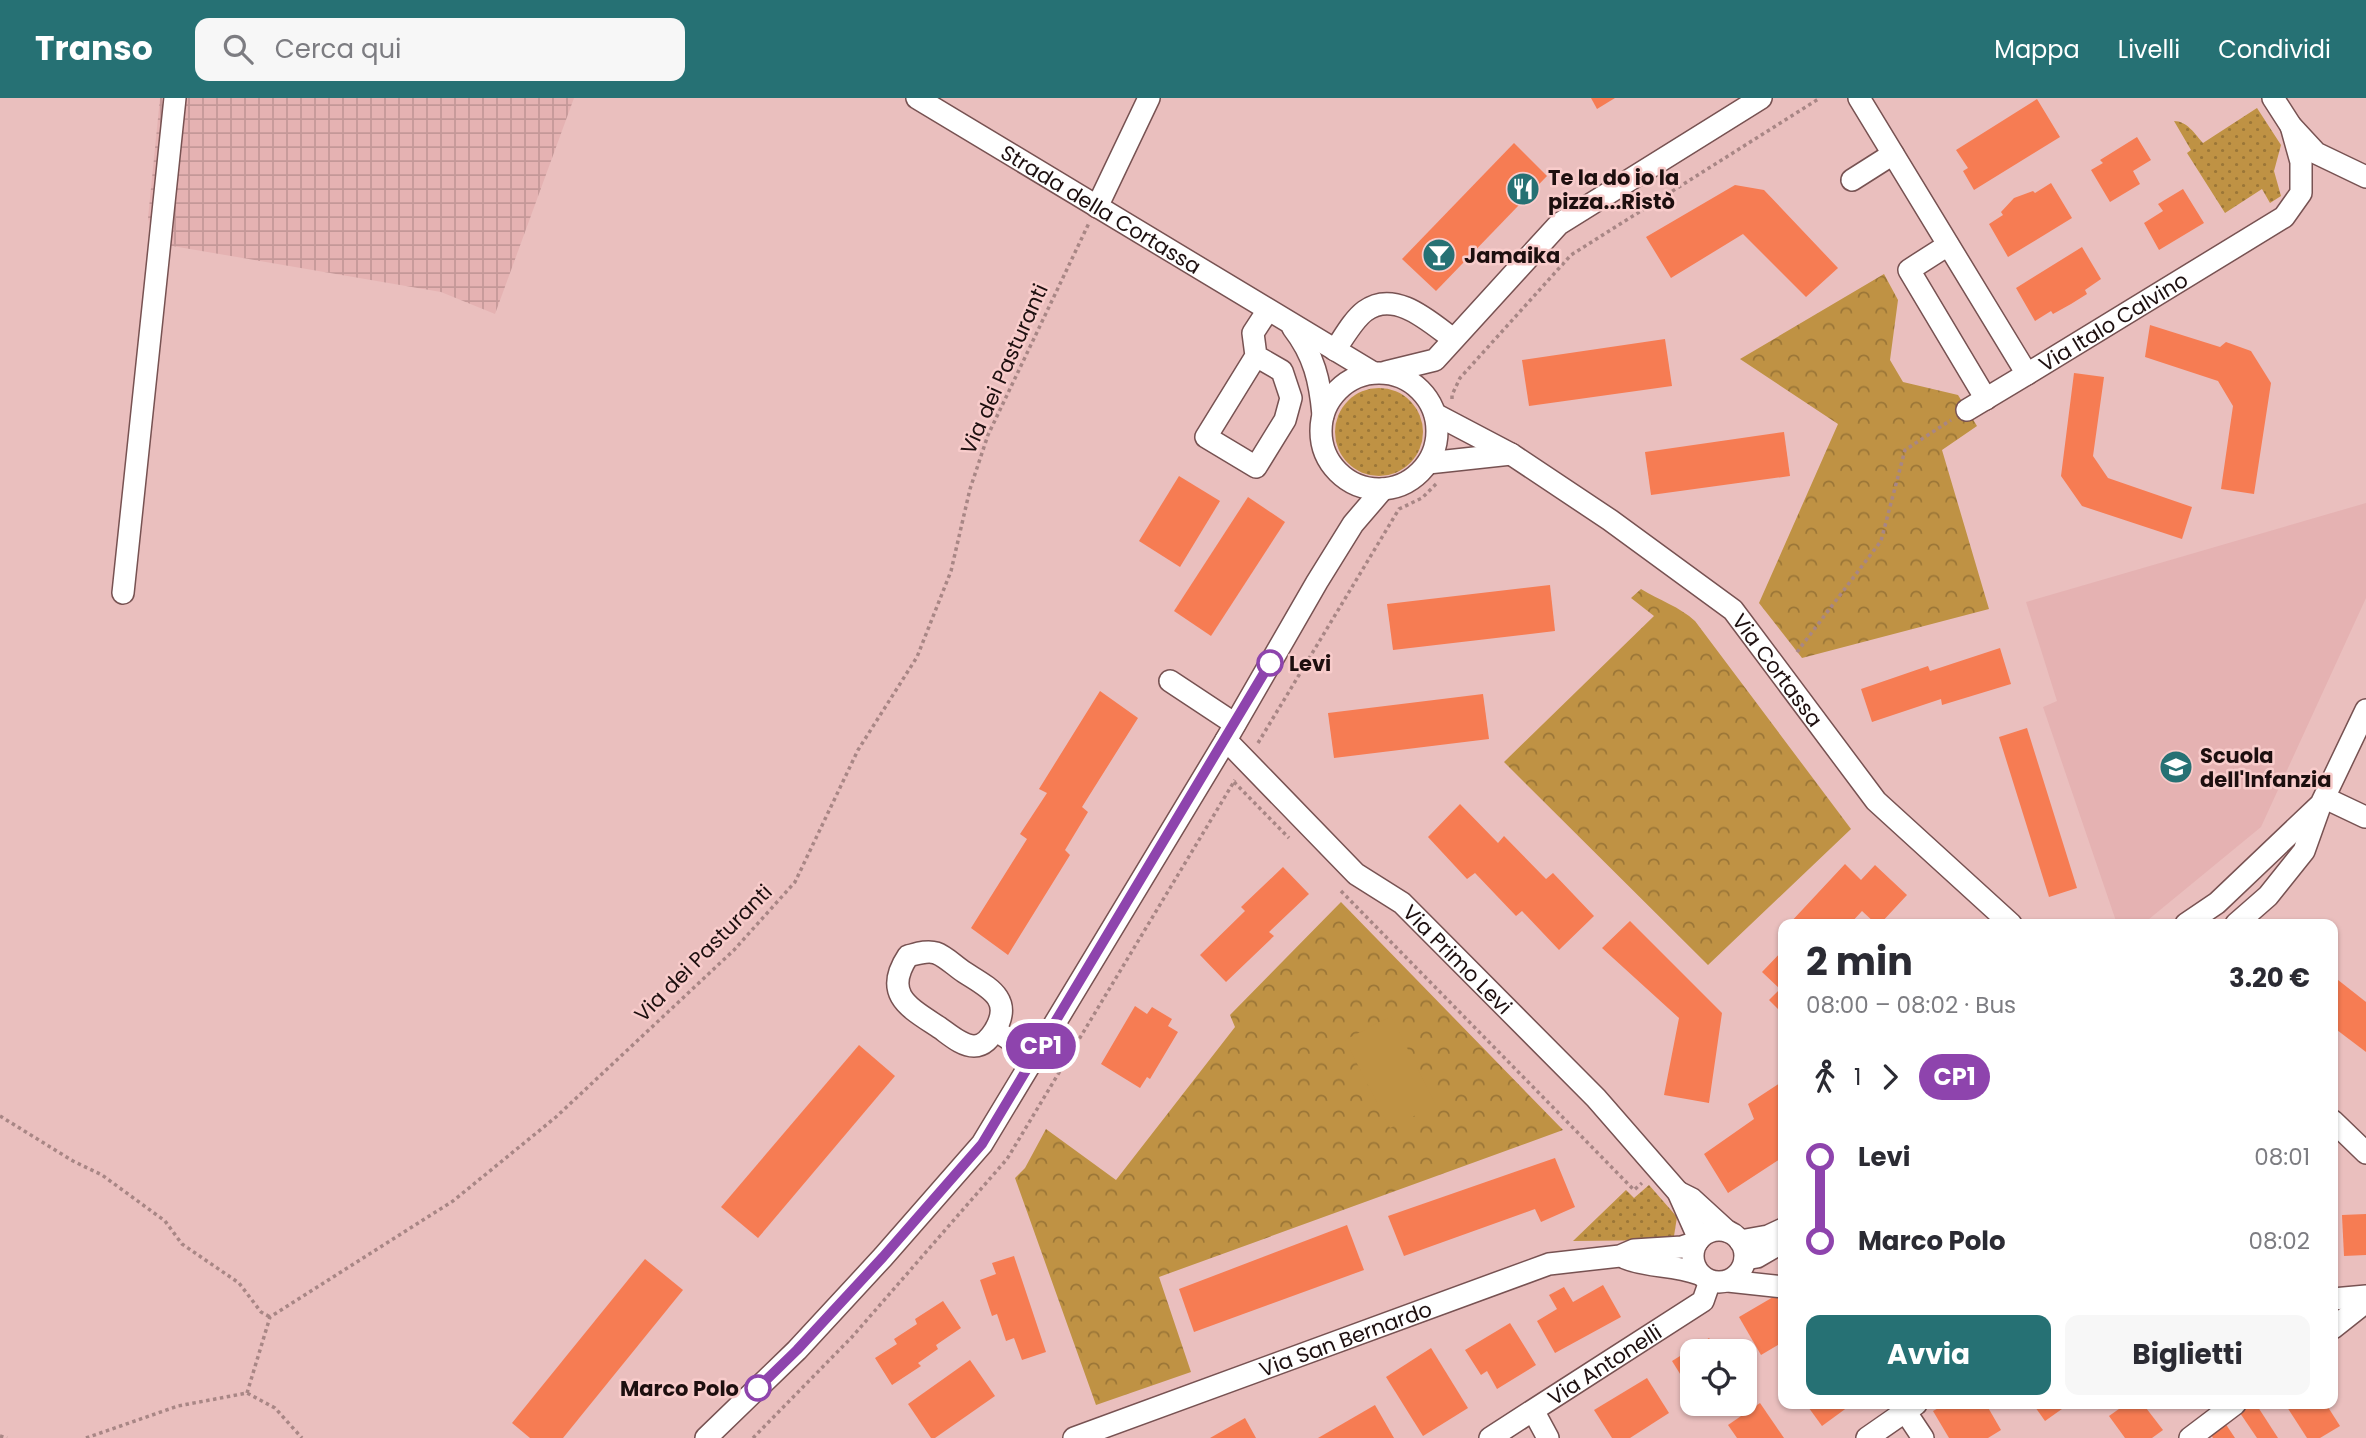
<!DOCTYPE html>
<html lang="it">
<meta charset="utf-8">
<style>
:root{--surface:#fff;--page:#f7f7f7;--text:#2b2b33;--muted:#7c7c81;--accent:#267174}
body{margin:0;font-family:Poppins,sans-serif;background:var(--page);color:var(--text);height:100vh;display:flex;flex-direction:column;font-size:26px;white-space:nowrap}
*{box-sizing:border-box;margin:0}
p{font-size:23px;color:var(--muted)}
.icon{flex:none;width:38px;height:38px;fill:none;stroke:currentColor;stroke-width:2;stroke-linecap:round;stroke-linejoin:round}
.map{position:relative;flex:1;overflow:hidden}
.drawer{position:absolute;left:1778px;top:821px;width:560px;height:490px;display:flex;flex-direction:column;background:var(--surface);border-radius:14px;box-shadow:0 2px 5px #0004}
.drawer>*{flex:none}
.badge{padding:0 14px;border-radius:23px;font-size:24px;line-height:46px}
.tools{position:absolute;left:1680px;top:1241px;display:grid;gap:14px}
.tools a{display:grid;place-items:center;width:77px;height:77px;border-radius:14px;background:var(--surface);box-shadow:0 2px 5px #0004;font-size:35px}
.map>.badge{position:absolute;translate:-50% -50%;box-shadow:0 0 0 4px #fff}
.legs{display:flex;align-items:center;gap:10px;height:77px;padding:0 28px;font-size:23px}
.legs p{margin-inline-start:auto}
.overview{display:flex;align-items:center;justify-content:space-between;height:119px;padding:0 28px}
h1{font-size:38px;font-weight:700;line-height:52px}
.button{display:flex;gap:14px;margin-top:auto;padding:14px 28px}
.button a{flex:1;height:80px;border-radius:14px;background:var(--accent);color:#fff;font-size:28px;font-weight:700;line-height:80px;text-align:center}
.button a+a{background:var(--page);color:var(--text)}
ul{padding:0 28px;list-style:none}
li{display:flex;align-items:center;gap:24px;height:84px;font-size:26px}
li i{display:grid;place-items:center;width:10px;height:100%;margin:0 9px;background:currentColor}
li i::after{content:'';width:18px;height:18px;margin:-9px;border:5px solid;border-radius:50%;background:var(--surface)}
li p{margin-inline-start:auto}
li:first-child i{background:linear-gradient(#0000 50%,currentColor 0)}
li:last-child i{background:linear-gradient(currentColor 50%,#0000 0)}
header{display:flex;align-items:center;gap:42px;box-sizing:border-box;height:98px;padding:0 35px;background:var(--accent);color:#fff}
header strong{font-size:33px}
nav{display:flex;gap:38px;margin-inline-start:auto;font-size:24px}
.search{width:490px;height:63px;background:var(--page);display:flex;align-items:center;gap:18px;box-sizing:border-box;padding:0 24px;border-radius:14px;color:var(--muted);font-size:26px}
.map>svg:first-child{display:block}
.built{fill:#e5b2b2}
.industrial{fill:url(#industrial-grid)}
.grass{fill:url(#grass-dots)}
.park{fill:url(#park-crowns)}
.garden{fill:#bf9244}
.building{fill:#f67c53}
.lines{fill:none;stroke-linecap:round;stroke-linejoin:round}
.minor-casing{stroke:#775252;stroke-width:24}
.path{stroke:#a88685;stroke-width:3.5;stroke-dasharray:3.5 3.5;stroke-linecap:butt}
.minor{stroke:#fff;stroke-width:21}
.line-1-casing{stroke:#fff;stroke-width:16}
.line-1{stroke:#8e44ad;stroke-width:10}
.stop-1-dot{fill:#fff;stroke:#8e44ad;stroke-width:3.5}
.labels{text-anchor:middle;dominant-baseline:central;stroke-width:5;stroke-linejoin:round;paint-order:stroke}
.poi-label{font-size:21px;font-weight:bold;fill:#1d0f0f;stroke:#f8cccb;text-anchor:start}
.street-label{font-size:21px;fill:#1d0f0f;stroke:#f8cccb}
.stop-label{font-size:21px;font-weight:bold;fill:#1d0f0f;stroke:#f8cccb;text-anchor:start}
</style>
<header>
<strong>Transo</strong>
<div class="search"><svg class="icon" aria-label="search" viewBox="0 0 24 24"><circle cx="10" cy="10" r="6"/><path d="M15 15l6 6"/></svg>Cerca qui</div>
<nav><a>Mappa</a><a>Livelli</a><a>Condividi</a></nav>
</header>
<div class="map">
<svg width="2366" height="1340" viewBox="0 0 2366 1340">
<defs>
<pattern id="industrial-grid" width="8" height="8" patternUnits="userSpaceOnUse" patternTransform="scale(1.75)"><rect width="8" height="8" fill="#e5b2b2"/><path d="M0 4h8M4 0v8" fill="none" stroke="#c49898"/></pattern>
<pattern id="grass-dots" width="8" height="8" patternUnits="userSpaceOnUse" patternTransform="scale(1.75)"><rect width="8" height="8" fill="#bf9244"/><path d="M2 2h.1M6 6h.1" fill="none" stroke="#9b7637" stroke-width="1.8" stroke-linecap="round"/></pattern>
<pattern id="park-crowns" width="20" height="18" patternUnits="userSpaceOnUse" patternTransform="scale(1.75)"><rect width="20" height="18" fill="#bf9244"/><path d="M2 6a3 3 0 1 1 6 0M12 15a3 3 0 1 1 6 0" fill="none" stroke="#9b7637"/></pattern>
</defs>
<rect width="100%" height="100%" fill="#eabfbe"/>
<!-- built -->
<polygon class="built" points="2366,405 2366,500 2261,729 2143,826 2117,826 2043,609 2057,603 2026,504"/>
<!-- industrial -->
<polygon class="industrial" points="160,0 574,0 495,216 441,194 155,145 148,120"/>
<!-- grass -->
<g class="grass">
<path d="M2257,10L2281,47L2274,73L2281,98L2270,105L2262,91L2225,115L2187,55L2191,52L2174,23C2187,23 2195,36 2203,45Z"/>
<circle cx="1379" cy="334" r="44"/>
<polygon points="1649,1087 1677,1119 1674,1138 1669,1142 1573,1143 1626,1092 1634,1100"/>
</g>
<!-- park -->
<g class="park">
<polygon points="1884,176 1898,202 1890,262 1903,284 1958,297 1977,328 1942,352 1989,511 1802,560 1759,505 1838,326 1740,261"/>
<path d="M1641,491C1659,502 1680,509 1695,523L1851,731L1708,867L1504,664L1654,518L1631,500Z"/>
<polygon points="1341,804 1563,1032 1159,1179 1191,1274 1096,1307 1015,1080 1025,1070 1046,1031 1116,1082 1235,929 1230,917"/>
</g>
<!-- garden -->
<polygon class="garden" points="1391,918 1436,1007 1390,1030 1345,942"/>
<!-- building -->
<g class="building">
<polygon points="1591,0 1615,0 1597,11"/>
<polygon points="2037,1 2060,39 1974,92 1963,73 1968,70 1956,52"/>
<polygon points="2137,39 2151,62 2133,73 2140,86 2110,104 2091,72 2103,65 2100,62"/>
<polygon points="1514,45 1547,78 1436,193 1402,161"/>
<polygon points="2051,85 2072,120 2008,159 1989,126 2003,117 2001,114 2014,100 2033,93 2035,95"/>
<polygon points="1735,87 1764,92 1838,170 1806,199 1743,136 1671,180 1646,139"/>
<polygon points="2183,91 2204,125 2159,152 2144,125 2163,113 2158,106"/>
<polygon points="2082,149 2101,181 2085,192 2087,196 2071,206 2053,216 2051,213 2035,223 2016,190"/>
<polygon points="2150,227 2220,249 2226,244 2251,253 2271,285 2254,396 2221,391 2233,308 2218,283 2145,259"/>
<polygon points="1665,241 1672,288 1529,308 1522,262"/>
<polygon points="2074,275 2104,279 2093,358 2108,380 2192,409 2182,441 2082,408 2061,378"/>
<polygon points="1784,334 1790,378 1651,397 1645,354"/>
<polygon points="1179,378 1220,403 1180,469 1139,443"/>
<polygon points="1248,399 1285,424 1211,538 1174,513"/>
<polygon points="1550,487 1555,533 1393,552 1387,506"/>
<polygon points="2000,550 2011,586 1942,607 1941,601 1872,624 1861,591 1928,568 1930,573"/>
<polygon points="1100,593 1138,620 1082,709 1088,714 1065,752 1070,757 1008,857 971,830 1027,741 1020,736 1047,695 1039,691"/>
<polygon points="1483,596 1489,641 1334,660 1328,615"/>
<polygon points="2027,630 2077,790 2049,799 1999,639"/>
<polygon points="1460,706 1498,745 1504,738 1546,781 1553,775 1594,818 1559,852 1522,813 1516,818 1475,775 1467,781 1428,739"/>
<polygon points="1845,766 1861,782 1875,767 1907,797 1880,826 1876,826 1862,813 1850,826 1789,826"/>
<polygon points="1283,769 1309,796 1269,834 1274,838 1226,884 1200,857 1245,813 1241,809"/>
<polygon points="1630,823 1722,915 1709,1005 1664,997 1679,920 1602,850"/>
<polygon points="1783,852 1783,916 1769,902 1780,891 1762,874"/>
<polygon points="2333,878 2366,904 2366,954 2333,929"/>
<polygon points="1135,908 1147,916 1152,909 1172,921 1168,928 1178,934 1150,981 1147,979 1140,990 1101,966"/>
<polygon points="859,947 895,978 758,1140 721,1109"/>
<polygon points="1783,983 1783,1059 1728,1095 1704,1056 1754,1021 1748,1006"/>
<polygon points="1555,1060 1575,1109 1541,1124 1535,1111 1404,1158 1388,1118"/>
<polygon points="2366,1116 2366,1157 2344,1158 2342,1117"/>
<polygon points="1347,1127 1364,1172 1194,1234 1179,1191"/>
<polygon points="1014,1158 1046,1254 1022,1262 1014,1240 1006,1243 997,1216 992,1218 980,1182 996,1176 992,1165"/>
<polygon points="645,1161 683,1192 563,1340 530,1340 512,1325"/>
<polygon points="1603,1187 1621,1219 1555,1255 1537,1223 1557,1211 1549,1197 1564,1189 1573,1204"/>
<polygon points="1780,1195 1783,1202 1783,1244 1761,1257 1739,1219"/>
<polygon points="943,1203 961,1230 936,1247 938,1251 918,1265 921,1268 892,1287 875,1260 897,1246 894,1241 917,1226 915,1221"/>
<polygon points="1510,1225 1536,1267 1497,1291 1487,1273 1481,1277 1465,1252"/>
<polygon points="1709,1240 1718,1253 1692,1253 1692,1295 1672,1263"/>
<polygon points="1431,1250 1468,1310 1423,1338 1386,1279"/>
<polygon points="970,1262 995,1298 935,1340 931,1340 908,1306"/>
<polygon points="1647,1280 1669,1315 1630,1340 1612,1340 1594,1312"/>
<polygon points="1760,1305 1784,1340 1737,1340 1728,1327"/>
<polygon points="1806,1306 1852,1306 1822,1328"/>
<polygon points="1946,1306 1986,1306 2001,1332 1988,1340 1949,1340 1933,1313"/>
<polygon points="2033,1306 2069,1306 2045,1323"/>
<polygon points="2126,1306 2143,1306 2163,1332 2152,1340 2125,1340 2109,1318"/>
<polygon points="2246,1306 2256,1306 2278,1340 2257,1340 2238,1312"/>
<polygon points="2285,1306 2326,1306 2340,1328 2320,1340 2307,1340"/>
<polygon points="1375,1307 1394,1340 1318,1340"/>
<polygon points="1245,1320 1256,1340 1210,1340"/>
<polygon points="2223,1322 2235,1340 2213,1340 2209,1334"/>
</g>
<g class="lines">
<defs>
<g id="minor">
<path id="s1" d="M917,0L1372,274"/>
<path id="s2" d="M1859,0L2027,276L2284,119L2301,95V64L2291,28"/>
<polyline points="2273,0 2291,28 2316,55 2366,79"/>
<polyline points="1852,82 1893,56"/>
<polyline points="1097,109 1149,0"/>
<polyline points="1948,147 1909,172 1986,301"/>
<path d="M1293,230C1314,257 1320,283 1323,317"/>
<path d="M1335,252C1344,239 1353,222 1365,213C1395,191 1430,224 1453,241"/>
<polyline points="1256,258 1282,273 1291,300 1285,322 1256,369 1206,339 1256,258 1253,235 1268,212"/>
<polyline points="1386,274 1435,262 1559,126 1761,0"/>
<circle cx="1379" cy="333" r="58"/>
<polyline points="1967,312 2027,276"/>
<path id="s3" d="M1435,316L1511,356L1610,422L1733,512L1876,703L2011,826"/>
<polyline points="1428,365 1511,356"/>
<polyline points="123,495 175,0"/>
<polyline points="1170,583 1235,626"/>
<path id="s4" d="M1226,642L1356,776L1402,805L1596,1000L1678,1094L1699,1141"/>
<polyline points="2325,700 2365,719"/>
<polyline points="2186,826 2217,805 2321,706 2366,612"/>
<polyline points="2236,826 2268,798 2304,753 2319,711"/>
<path d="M995,932C990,940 984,948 974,948C962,948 950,937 940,930C910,910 882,897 908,858C916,856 927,852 936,855C945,858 955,868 964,874C987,889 1014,900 995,932L1035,958"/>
<polyline points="2333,1023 2366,1055"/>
<polyline points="1678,1094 1692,1101 1727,1133"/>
<circle cx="1719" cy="1158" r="26"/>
<polyline points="1740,1143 1768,1138 1783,1131"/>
<path d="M1625,1160C1649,1170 1673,1166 1699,1176"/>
<polyline points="1745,1161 1757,1159 1783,1144"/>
<polyline points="1728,1183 1783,1189"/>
<polyline points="2333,1201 2366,1198"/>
<polyline points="2333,1230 2366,1204"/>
<polyline points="1905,1313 1923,1340"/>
<polyline points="1534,1314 1548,1340"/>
<polyline points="706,1340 797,1252 883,1159 982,1046 1226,642 1317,484 1353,426 1383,391"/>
<path id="s5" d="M1074,1340L1549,1166L1620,1158L1634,1152L1682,1149L1697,1144"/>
<path id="s6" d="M1490,1340L1703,1203L1710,1183"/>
<polyline points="1867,1340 1916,1306"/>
<polyline points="2190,1340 2235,1306"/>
</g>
</defs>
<!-- minor casing -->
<use href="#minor" class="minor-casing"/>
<!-- path -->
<g class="path">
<polyline points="1452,301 1452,297 1460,280 1571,157 1820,0"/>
<polyline points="1797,554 1881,443 1905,352 1951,322"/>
<polyline points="1258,645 1399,411 1422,400 1438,384"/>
<polyline points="1234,684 1289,740"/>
<polyline points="1341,793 1634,1092 1642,1085"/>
<polyline points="0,1018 73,1063 102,1077 165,1123 182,1146 239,1185 261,1214 270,1219"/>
<polyline points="247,1295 270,1219 453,1103 556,1019 734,852 795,784 858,652 917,559 951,473 970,391 988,337 1089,125"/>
<polyline points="0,1338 7,1340"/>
<polyline points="86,1340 178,1308 247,1295 275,1310 302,1340"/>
<polyline points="753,1340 852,1239 1007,1061 1235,682"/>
</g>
<!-- minor -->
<use href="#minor" class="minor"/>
</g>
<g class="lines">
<defs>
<polyline id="line-1" points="758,1290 797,1252 883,1159 982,1046 1270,565"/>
</defs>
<!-- line-1 casing -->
<use href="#line-1" class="line-1-casing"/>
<!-- line-1 -->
<use href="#line-1" class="line-1"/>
</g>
<!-- icons -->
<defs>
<symbol id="restaurant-disc" viewBox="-11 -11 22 22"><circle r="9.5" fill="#267174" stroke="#f8cccb"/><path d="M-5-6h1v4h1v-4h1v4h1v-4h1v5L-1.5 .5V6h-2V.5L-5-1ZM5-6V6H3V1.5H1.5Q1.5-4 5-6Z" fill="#fff"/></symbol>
<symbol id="bar-disc" viewBox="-11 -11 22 22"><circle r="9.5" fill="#267174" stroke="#f8cccb"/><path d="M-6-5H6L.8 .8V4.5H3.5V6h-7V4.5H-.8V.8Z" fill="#fff"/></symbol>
<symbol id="school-disc" viewBox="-11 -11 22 22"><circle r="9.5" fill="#267174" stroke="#f8cccb"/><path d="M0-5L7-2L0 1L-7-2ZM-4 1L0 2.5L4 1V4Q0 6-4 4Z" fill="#fff"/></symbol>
</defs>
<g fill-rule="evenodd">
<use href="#restaurant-disc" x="1504" y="72" width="38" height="38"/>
<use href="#bar-disc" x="1420" y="138" width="38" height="38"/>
<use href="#school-disc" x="2157" y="650" width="38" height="38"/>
</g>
<!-- markers -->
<g class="stop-1-dot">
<circle cx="1270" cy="565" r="12"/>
<circle cx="758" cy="1290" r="12"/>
</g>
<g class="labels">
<!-- poi labels -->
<g class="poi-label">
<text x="1548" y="79">Te la do io la<tspan x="1548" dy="24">pizza...Ristò</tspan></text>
<text x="1464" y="157">Jamaika</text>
<text x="2200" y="657">Scuola<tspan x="2200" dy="24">dell'Infanzia</tspan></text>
</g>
<!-- street labels -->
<g class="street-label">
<text stroke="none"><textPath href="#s1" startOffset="215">Strada della Cortassa</textPath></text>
<text stroke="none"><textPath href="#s2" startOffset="424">Via Italo Calvino</textPath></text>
<text transform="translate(1004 271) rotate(-66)">Via dei Pasturanti</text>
<text stroke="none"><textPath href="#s3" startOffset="432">Via Cortassa</textPath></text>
<text transform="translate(703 855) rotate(-45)">Via dei Pasturanti</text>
<text stroke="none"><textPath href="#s4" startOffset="320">Via Primo Levi</textPath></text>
<text stroke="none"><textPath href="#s5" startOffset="289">Via San Bernardo</textPath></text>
<text stroke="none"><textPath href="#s6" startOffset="136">Via Antonelli</textPath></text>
</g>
<!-- stop labels -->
<g class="stop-label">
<text x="1289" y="565">Levi</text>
<text x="739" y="1290" text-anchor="end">Marco Polo</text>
</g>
</g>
</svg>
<div class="tools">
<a><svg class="icon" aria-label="locate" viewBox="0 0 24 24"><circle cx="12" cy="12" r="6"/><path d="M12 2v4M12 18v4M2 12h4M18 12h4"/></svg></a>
</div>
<b class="badge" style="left:1041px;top:948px;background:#8e44ad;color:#fff">CP1</b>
<section class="drawer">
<div class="overview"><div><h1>2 min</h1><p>08:00 – 08:02 · Bus</p></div><b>3.20 €</b></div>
<div class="legs"><svg class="icon" aria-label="walk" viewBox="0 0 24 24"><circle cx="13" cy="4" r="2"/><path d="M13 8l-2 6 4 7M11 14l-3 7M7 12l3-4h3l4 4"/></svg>1<svg class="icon" aria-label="forward" viewBox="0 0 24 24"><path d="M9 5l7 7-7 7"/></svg><b class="badge" style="background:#8e44ad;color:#fff">CP1</b></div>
<ul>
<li><i style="color:#8e44ad"></i><b>Levi</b><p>08:01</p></li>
<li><i style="color:#8e44ad"></i><b>Marco Polo</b><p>08:02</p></li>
</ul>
<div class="button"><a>Avvia</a><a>Biglietti</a></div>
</section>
</div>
